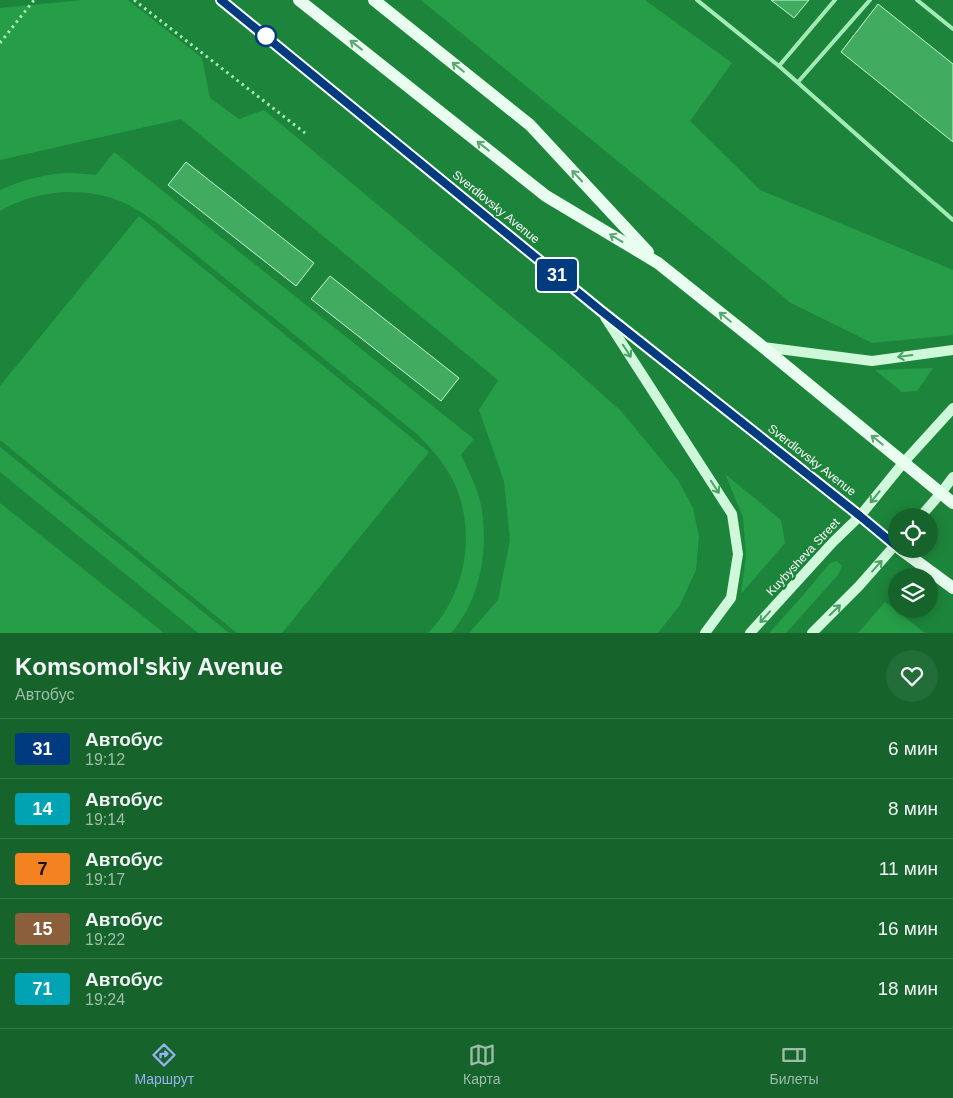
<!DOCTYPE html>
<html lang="ru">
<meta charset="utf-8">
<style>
:root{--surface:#16642c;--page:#236d38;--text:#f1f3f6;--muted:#9ebda9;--line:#357848;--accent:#95b2f1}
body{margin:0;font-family:Arial,sans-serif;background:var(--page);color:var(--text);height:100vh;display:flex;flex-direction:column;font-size:19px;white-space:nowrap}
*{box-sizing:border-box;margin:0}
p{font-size:16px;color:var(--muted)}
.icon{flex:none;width:28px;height:28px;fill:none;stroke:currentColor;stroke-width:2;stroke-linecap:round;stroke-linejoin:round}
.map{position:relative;height:633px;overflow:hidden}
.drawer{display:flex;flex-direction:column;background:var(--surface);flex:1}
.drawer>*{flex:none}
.badge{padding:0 10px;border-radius:4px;font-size:18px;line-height:32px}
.controls{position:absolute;left:888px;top:508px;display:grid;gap:10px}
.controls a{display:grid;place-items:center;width:50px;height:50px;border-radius:50%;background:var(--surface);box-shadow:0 2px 12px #0003;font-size:25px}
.map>.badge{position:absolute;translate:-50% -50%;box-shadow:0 0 0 2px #fff}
.round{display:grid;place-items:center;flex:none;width:52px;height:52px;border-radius:26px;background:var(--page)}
.summary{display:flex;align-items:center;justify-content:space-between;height:85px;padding:0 15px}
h1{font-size:24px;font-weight:600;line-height:38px}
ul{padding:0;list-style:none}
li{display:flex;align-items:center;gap:15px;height:60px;padding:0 15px;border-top:1px solid var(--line)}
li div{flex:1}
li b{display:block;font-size:19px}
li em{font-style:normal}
li .badge{min-width:55px;font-weight:700;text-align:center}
.menu{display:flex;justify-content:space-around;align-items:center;height:70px;border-top:1px solid var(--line);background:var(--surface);font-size:14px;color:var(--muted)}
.menu a{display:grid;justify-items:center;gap:2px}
.menu .on{color:var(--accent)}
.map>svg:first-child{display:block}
.green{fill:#269d47}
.building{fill:#41ab5f;stroke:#c8f8d5}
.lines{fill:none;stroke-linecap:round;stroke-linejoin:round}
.path{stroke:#a4eab7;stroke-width:3;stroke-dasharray:2.5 4;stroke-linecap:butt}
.lane{stroke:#a4eab7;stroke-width:4}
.secondary{stroke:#cff8db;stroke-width:10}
.primary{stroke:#e8feef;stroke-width:12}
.oneway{stroke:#5aa971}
.oneway2{stroke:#4aa263}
.line-casing{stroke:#fff;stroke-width:11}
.line{stroke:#003b80;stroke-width:8}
.stop-dot{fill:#fff;stroke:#003b80;stroke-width:2.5}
.labels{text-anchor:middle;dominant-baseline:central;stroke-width:5;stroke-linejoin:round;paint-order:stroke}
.street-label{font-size:12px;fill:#fff;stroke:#1d853b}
</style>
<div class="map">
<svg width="953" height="633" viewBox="0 0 953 633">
<rect width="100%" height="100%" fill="#1d853b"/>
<!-- green -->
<g class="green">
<polygon points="83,0 128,0 202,58 210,98 239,119 264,110 565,361 621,411 678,480 693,508 699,537 696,570 680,605 658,633 469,633 498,600 510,540 504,481 479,410 498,380 181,119 0,160 0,8"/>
<polygon points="421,0 645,0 732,63 690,121 760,190 953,270 953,335 872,343 791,303"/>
<path d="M114,152L474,439L461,455C469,472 477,487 481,505C489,548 481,599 451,633H428C465,596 476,535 456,487C447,466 433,450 418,435L157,223C145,215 134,207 120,201C81,186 36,190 0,211V190C22,180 44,174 68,173C77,173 87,174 96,175Z"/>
<polygon points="139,216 429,452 282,633 237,633 0,440 0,386"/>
<polygon points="933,368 917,391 902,392 875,370"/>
<polygon points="0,447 229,633 198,633 0,472"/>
<polygon points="725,474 781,520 785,543 741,594 746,556 743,517"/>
<polygon points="0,503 164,633 0,633"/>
<polygon points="837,561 842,566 838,575 786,633 769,633 799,600 830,563"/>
<polygon points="885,602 925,633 926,633 858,633"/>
</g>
<!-- building -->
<g class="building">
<polygon points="771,0 809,0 794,18"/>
<polygon points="878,4 953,64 953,142 841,52"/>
<polygon points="186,162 314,263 296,286 168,185"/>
<polygon points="330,276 459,378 441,401 311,299"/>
</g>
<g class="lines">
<!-- path -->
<g class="path">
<polyline points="134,0 305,133"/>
<polyline points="0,43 34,0"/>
</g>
<!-- lane -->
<g class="lane">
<polyline points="697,0 779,66 953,220"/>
<polyline points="917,0 953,29"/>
<polyline points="779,66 835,0"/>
<polyline points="798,82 870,0"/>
</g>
<!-- secondary -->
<g class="secondary">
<polyline points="605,317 732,514 738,554 731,598 705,633"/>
<polyline points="763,347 872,361 953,350"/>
<polyline points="921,516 941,493 953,477"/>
<polyline points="750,633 833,542 860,516 904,462 953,408"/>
<polyline points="812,633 859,586 896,544"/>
</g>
<!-- primary -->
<g class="primary">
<polyline points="221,0 600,310 860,516 896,546"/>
<polyline points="299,0 546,196 658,263 763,347 953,503"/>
<polyline points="374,0 530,125 648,252"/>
<polyline points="900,549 953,588"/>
</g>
</g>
<!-- one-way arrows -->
<defs><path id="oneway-shaft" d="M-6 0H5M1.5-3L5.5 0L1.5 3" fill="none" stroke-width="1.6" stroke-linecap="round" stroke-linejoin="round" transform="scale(1.25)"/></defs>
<g class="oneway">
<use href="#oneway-shaft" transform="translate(356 45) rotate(-142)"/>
<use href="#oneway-shaft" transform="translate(458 67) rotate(-141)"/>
<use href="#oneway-shaft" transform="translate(483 146) rotate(-142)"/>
<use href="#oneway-shaft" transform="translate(577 176) rotate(-133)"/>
<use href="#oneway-shaft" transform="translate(616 238) rotate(-149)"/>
<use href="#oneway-shaft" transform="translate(725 317) rotate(-141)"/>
<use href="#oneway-shaft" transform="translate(877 440) rotate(-141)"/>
</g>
<g class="oneway2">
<use href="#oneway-shaft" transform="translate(627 351) rotate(57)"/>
<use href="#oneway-shaft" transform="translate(905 356) rotate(172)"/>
<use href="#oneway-shaft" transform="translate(715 487) rotate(57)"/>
<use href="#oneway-shaft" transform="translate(875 497) rotate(129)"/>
<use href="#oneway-shaft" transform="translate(877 566) rotate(-48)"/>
<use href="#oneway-shaft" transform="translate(835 610) rotate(-44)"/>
<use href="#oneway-shaft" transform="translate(765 617) rotate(132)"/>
</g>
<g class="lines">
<defs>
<polyline id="line" points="221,0 600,310 860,516 896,546"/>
</defs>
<!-- line casing -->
<use href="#line" class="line-casing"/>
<!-- line -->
<use href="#line" class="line"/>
</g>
<!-- markers -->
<circle class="stop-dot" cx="266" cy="36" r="10"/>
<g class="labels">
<!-- street labels -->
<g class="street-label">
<text transform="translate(496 207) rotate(39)">Sverdlovsky Avenue</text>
<text transform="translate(812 460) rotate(38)">Sverdlovsky Avenue</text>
<text transform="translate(803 557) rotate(-47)">Kuybysheva Street</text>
</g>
</g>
</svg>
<div class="controls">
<a><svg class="icon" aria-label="locate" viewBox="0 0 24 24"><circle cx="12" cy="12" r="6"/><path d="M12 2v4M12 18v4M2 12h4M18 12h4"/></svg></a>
<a><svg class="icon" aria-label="layers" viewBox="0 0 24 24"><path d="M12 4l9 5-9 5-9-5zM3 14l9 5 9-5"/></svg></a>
</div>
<b class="badge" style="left:557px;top:275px;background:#003b80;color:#fff">31</b>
</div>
<section class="drawer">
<div class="summary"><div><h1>Komsomol'skiy Avenue</h1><p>Автобус</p></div><a class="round"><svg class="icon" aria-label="heart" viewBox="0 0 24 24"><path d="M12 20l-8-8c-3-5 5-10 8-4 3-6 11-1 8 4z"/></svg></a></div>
<ul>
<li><span class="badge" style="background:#003b80;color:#fff">31</span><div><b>Автобус</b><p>19:12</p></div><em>6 мин</em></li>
<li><span class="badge" style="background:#00a3b4;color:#fff">14</span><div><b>Автобус</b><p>19:14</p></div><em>8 мин</em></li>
<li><span class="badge" style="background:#f58220;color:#111">7</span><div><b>Автобус</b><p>19:17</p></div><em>11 мин</em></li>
<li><span class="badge" style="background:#8b5e3c;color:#fff">15</span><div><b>Автобус</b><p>19:22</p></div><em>16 мин</em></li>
<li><span class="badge" style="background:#00a3b4;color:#fff">71</span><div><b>Автобус</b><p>19:24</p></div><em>18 мин</em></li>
</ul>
</section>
<nav class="menu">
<a class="on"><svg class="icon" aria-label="directions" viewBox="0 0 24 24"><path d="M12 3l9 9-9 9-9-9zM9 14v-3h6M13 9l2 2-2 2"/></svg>Маршрут</a>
<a><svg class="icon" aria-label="map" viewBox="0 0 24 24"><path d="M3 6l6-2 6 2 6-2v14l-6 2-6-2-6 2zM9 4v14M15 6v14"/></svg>Карта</a>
<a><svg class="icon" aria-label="tickets" viewBox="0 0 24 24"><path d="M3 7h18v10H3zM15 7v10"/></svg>Билеты</a>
</nav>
